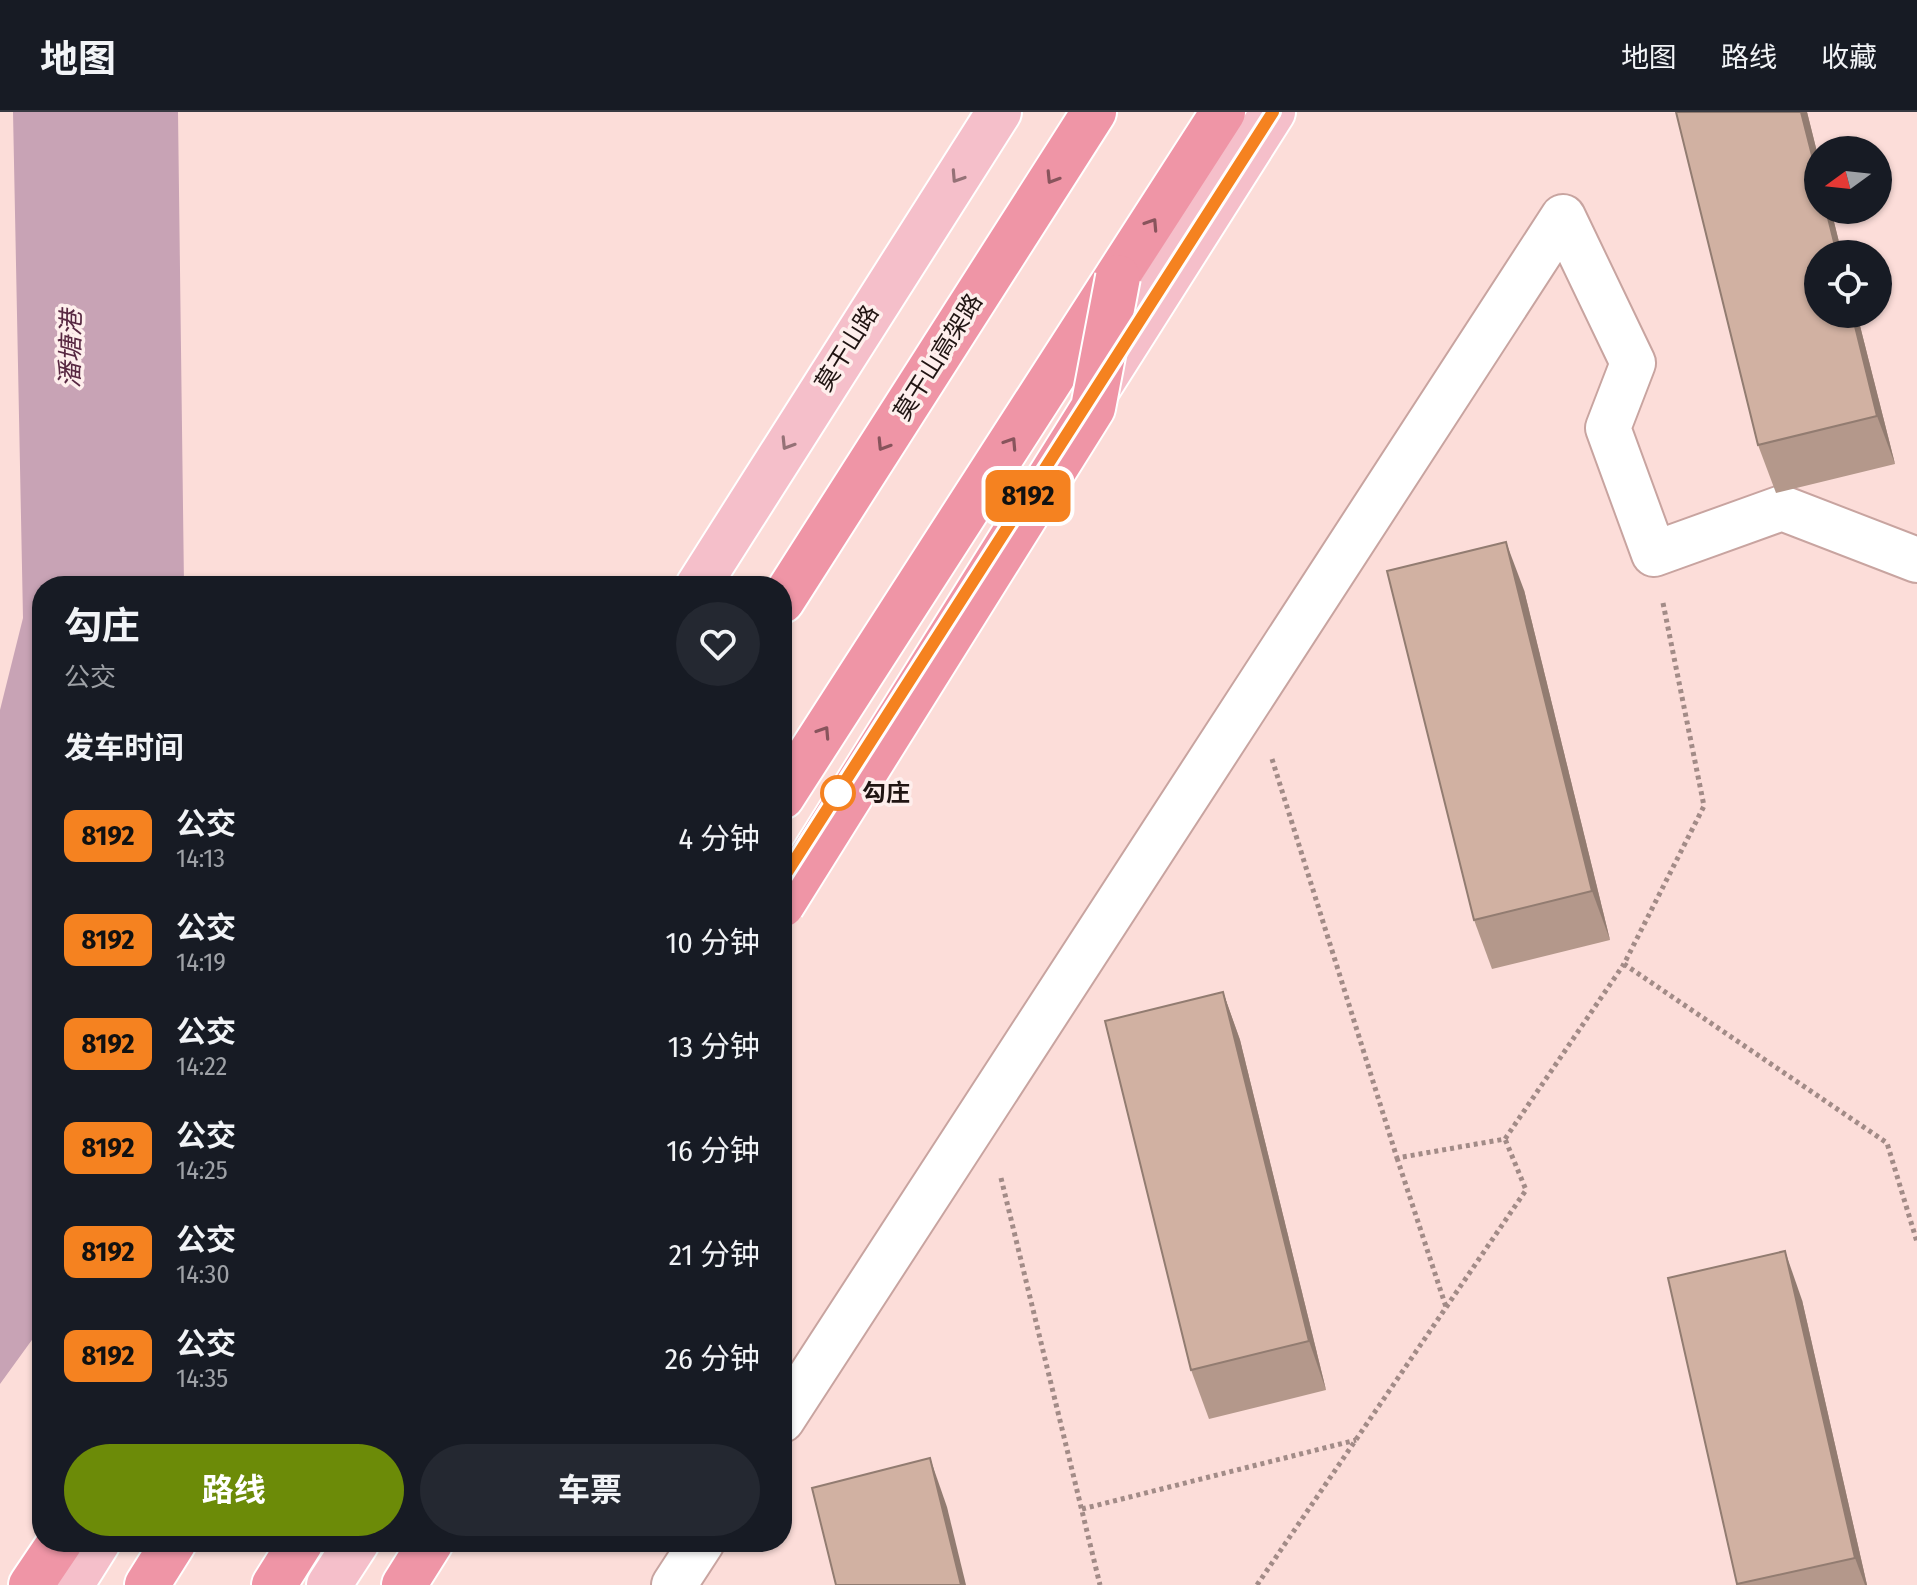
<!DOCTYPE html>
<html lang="zh">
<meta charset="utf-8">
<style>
:root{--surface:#171b24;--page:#242831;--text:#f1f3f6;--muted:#9ea1a6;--line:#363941;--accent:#6c8b08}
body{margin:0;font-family:"Fira Sans Condensed","Noto Sans SC",sans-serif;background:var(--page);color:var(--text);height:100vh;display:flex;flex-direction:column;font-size:30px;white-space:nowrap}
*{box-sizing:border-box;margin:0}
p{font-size:26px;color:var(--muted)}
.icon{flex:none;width:44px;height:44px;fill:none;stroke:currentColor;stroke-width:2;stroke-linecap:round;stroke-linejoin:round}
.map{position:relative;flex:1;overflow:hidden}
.panel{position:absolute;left:32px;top:464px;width:760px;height:976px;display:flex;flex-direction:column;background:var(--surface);border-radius:32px;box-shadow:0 2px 6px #0004}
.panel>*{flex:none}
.badge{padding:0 16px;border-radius:12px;font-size:28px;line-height:52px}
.needle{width:52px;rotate:255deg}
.fabs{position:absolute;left:1804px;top:24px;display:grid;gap:16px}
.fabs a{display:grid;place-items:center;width:88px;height:88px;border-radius:50%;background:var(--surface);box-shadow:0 2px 6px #0004;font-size:40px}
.map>.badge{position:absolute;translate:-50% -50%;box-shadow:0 0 0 4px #fff}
h2{padding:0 32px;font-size:30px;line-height:72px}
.round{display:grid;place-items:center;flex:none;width:84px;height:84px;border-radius:42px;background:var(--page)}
.summary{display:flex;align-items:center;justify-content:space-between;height:136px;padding:0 32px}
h1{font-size:38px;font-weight:700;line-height:60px}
.cta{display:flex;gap:16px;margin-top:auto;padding:16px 32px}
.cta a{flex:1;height:92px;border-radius:48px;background:var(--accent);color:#fff;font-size:32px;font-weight:700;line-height:92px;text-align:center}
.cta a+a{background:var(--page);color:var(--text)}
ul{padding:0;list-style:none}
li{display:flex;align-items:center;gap:24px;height:104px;padding:0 32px}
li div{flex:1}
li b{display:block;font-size:30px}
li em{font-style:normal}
li .badge{min-width:88px;font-weight:700;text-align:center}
header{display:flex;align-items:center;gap:48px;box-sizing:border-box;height:112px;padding:0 40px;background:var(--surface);border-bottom:2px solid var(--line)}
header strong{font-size:38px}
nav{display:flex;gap:44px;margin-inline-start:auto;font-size:28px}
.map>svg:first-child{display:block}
.water{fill:#c8a3b5}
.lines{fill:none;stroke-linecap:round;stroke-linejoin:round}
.street-casing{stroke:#c8a4a0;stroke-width:48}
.primary-casing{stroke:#fff;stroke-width:48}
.highway-casing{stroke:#fff;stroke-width:48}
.path{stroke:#a28b87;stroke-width:5;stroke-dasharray:4 4;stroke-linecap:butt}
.street{stroke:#fff;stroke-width:44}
.primary{stroke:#f5bfca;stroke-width:44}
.highway{stroke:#ef95a6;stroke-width:44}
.highway-bridge-casing{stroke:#fff;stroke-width:48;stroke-linecap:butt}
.highway-bridge{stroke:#ef95a6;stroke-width:44}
.wall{fill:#b4988b}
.shaded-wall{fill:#927c71}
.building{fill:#d1b1a2;stroke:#927c71;stroke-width:2}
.oneway{stroke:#957277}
.oneway2{stroke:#88545c}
.line-casing{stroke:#fff;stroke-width:18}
.line{stroke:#f58220;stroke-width:12}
.stop-dot{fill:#fff;stroke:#f58220;stroke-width:4}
.labels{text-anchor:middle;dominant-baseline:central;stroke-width:7;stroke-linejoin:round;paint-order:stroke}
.street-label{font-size:24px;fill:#201412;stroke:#feeeec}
.stop-label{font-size:24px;font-weight:bold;fill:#201412;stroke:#feeeec;text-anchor:start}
.water-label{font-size:26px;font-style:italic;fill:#582842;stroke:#feeeec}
</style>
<header>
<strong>地图</strong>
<nav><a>地图</a><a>路线</a><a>收藏</a></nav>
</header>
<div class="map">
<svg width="1917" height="1473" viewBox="0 0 1917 1473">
<rect width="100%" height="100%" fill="#fcddd9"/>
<!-- water -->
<polygon class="water" points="13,0 178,0 184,474 42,474 42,1214 0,1272 0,598 23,506"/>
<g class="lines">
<defs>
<g id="street">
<polyline points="782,1308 1563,105 1633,251 1608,316 1654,442 1782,396 1917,448"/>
<polyline points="674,1473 702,1430"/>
</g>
<g id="primary">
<polyline points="1097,278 1273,0"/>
<polyline points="698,474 999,0"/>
<polyline points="71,1473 98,1430"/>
<polyline points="329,1473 357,1430"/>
</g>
<g id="highway">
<polyline points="782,489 1094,0"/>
<polyline points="782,685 1223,0"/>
<polyline points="31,1473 60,1430"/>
<polyline points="147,1473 174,1430"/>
<polyline points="274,1473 301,1430"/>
<polyline points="404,1473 431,1430"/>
</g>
</defs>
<!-- street casing -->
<use href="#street" class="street-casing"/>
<!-- primary casing -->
<use href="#primary" class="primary-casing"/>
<!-- highway casing -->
<use href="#highway" class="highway-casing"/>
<!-- path -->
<g class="path">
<polyline points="1663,491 1704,694 1624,852 1887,1031 1917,1130"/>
<polyline points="1272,647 1397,1046 1505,1027 1624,852"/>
<polyline points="1397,1046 1446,1195"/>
<polyline points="1001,1066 1100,1473"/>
<polyline points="1082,1397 1356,1328"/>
<polyline points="1257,1473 1526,1078 1505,1027"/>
</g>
<!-- street -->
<use href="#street" class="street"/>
<!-- primary -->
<use href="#primary" class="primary"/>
<!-- highway -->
<use href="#highway" class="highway"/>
<defs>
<polyline id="highway-bridge" points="782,793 1093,296 1118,165"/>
</defs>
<!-- highway-bridge casing -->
<use href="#highway-bridge" class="highway-bridge-casing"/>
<!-- highway-bridge -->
<use href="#highway-bridge" class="highway-bridge"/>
</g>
<!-- wall -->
<g class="wall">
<polygon points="1807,0 1818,44 1818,98 1831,98 1842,142 1818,202 1857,202 1895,352 1776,381 1758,333"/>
<polygon points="1524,478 1610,828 1492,857 1474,808"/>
<polygon points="1223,880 1240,928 1326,1278 1209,1307 1191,1258"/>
<polygon points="1668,1166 1802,1188 1867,1473 1737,1473"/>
</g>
<!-- shaded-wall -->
<g class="shaded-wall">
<polygon points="1801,0 1807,0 1818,44 1818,67"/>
<polygon points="1826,98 1831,98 1842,142 1837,142"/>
<polygon points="1852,202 1857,202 1895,352 1877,304"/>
<polygon points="1506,430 1524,478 1610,828 1592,779"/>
<polygon points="1223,880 1240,928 1326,1278 1309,1229"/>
<polygon points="1785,1139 1802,1188 1867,1473 1865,1473 1855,1446"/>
<polygon points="930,1346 947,1395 966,1473 961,1473"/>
</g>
<!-- building -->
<g class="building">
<polygon points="1676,0 1801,0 1818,67 1818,98 1826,98 1837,142 1818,142 1818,202 1852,202 1877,304 1758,333"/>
<polygon points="1506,430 1592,779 1474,808 1387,459"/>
<polygon points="1223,880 1309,1229 1191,1258 1105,909"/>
<polygon points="1785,1139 1855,1446 1737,1472 1668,1166"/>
<polygon points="930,1346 961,1473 836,1473 812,1376"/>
</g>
<!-- one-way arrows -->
<defs><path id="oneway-chevron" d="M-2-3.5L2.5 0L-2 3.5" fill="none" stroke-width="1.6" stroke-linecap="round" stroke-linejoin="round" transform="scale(2)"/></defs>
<g class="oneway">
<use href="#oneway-chevron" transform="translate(957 65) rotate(123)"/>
<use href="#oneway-chevron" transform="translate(787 332) rotate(122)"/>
</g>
<g class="oneway2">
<use href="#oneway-chevron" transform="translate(1052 66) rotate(122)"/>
<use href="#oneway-chevron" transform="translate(1152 112) rotate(-57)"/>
<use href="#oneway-chevron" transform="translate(1011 331) rotate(-57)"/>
<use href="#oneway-chevron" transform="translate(883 333) rotate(122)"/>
<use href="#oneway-chevron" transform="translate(824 620) rotate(-57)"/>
</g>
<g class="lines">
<defs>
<polyline id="line" points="782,768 1273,0"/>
</defs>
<!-- line casing -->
<use href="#line" class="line-casing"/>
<!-- line -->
<use href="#line" class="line"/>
</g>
<!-- markers -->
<circle class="stop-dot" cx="838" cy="681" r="16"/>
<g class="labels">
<!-- street labels -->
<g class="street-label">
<text transform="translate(847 236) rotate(-58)">莫干山路</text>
<text transform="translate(938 245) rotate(-58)">莫干山高架路</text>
</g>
<!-- stop labels -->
<g class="stop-label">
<text x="862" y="681">勾庄</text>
</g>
<!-- water labels -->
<g class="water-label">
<text transform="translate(71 237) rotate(-89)">潘塘港</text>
</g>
</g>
</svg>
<div class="fabs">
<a><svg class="needle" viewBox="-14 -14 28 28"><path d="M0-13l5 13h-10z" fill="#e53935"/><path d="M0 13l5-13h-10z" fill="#9ea1a6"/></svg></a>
<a><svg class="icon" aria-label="locate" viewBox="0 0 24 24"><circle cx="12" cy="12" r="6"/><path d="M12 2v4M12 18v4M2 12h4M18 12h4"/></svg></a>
</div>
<b class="badge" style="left:1028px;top:384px;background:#f58220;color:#111">8192</b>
<section class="panel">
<div class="summary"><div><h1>勾庄</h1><p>公交</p></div><a class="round"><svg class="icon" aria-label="heart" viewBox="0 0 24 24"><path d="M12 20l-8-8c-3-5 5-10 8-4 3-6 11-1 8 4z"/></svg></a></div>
<h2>发车时间</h2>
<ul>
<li><span class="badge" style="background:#f58220;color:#111">8192</span><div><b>公交</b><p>14:13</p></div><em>4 分钟</em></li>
<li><span class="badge" style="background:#f58220;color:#111">8192</span><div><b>公交</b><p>14:19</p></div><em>10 分钟</em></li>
<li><span class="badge" style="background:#f58220;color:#111">8192</span><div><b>公交</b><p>14:22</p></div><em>13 分钟</em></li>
<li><span class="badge" style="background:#f58220;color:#111">8192</span><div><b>公交</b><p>14:25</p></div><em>16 分钟</em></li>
<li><span class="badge" style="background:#f58220;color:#111">8192</span><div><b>公交</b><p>14:30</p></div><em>21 分钟</em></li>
<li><span class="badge" style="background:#f58220;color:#111">8192</span><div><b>公交</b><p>14:35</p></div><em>26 分钟</em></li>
</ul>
<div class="cta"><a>路线</a><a>车票</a></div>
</section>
</div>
